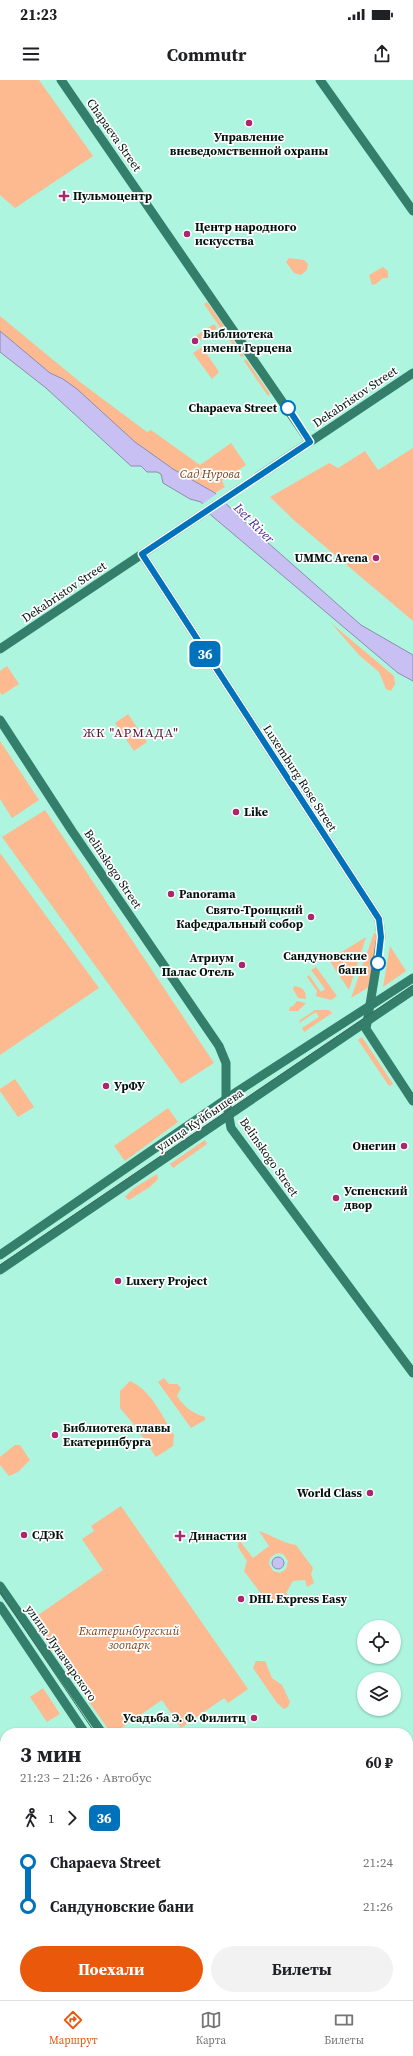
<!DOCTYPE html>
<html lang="ru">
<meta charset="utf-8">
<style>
:root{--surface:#fff;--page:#f2f2f2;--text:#202124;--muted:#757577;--line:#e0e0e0;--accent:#ea580c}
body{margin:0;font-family:"Source Serif 4",serif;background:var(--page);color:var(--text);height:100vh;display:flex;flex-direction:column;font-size:15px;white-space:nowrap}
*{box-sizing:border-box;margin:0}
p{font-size:13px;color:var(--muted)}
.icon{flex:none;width:22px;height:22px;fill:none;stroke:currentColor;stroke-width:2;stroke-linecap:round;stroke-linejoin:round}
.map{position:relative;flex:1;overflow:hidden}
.panel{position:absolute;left:0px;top:1648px;width:413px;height:272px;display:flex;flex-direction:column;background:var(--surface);border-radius:16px 16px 0 0;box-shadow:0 1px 3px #0004}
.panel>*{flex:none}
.badge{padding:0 8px;border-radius:6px;font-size:14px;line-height:26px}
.tools{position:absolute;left:357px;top:1540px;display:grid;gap:8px}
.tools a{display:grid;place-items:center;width:44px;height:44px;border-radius:50%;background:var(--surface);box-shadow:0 1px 3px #0004;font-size:20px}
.map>.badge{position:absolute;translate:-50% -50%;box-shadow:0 0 0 2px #fff}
.legs{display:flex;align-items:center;gap:6px;height:44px;padding:0 20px;font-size:13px}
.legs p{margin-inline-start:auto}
.overview{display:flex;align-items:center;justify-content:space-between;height:68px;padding:0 20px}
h1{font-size:22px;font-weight:700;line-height:30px}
.button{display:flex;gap:8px;margin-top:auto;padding:8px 20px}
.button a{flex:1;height:46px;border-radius:24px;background:var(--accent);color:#fff;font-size:16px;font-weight:700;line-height:46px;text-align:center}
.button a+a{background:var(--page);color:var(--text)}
ul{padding:0 20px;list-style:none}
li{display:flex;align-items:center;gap:14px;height:44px;font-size:15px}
li i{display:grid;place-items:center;width:6px;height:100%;margin:0 5px;background:currentColor}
li i::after{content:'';width:10px;height:10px;margin:-5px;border:3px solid;border-radius:50%;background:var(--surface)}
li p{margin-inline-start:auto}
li:first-child i{background:linear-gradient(#0000 50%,currentColor 0)}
li:last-child i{background:linear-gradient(currentColor 50%,#0000 0)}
.status{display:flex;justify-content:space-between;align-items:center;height:28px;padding:0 20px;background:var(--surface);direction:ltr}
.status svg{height:11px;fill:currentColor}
header{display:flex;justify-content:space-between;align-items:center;height:52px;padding:0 20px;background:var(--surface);font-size:18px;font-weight:700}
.dock{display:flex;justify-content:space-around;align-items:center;height:56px;border-top:1px solid var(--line);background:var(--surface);font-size:11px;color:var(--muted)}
.dock a{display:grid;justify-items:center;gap:2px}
.dock .on{color:var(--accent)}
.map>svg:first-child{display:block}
.green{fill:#fdba90;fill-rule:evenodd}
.water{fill:#c8bff3;stroke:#8c8cae}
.pier{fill:#adf5de}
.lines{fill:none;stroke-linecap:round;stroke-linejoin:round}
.secondary{stroke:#337f6b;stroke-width:9}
.tram{stroke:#41695c;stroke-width:1}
.line-1-casing{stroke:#fff;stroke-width:9}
.line-1{stroke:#0072bc;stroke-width:6}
.poi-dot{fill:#ab266e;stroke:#fff;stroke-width:1.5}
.stop-1-dot{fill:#fff;stroke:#0072bc;stroke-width:2}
.labels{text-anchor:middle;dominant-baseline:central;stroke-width:3.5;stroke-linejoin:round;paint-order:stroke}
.street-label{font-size:12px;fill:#00140d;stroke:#fff}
.poi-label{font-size:12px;font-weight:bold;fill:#00140d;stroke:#fff;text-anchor:start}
.stop-label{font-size:12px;font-weight:bold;fill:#00140d;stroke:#fff;text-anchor:end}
.park-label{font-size:12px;font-style:italic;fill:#7b441f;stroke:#fff}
.water-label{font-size:13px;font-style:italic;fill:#4b2c8c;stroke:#fff}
.neighbourhood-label{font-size:13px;letter-spacing:1px;fill:#531434;stroke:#fff}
</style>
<div class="status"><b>21:23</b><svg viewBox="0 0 49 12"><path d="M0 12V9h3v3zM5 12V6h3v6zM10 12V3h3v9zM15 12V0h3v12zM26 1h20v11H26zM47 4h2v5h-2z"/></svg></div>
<header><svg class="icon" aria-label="menu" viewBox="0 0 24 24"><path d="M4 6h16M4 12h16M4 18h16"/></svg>Commutr<svg class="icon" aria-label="share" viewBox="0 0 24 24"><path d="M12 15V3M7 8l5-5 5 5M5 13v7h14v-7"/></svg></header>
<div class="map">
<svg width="413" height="1920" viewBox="0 0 413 1920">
<rect width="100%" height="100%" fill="#adf5de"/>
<!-- green -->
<g class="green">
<polygon points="0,0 39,0 93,76 15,128 0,115"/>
<polygon points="289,178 304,180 308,184 307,190 301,195 294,193 286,182"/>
<polygon points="383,187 388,191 388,198 383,198 376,204 372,205 369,195"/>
<polygon points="207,222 224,246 221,249 204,224"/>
<polygon points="0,236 80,302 147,352 151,350 200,385 231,363 246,385 222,401 225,407 215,413 173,389 135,362 63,299 50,293 0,251"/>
<polygon points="214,244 217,248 200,260 196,256"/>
<polygon points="226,255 230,256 244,276 241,277"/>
<polygon points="202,267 219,292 212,299 193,273"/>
<polygon points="246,279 270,314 268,316 244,281"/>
<polygon points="413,368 413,541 296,442 270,417 329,383 338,388 365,371 378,390"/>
<polygon points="331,543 394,596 395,604 391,611 386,609 379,592 360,576"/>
<polygon points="7,586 19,604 2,615 0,612 0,591"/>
<polygon points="128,634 147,662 134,671 115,643"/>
<polygon points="0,661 39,720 12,738 0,719"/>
<polygon points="45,730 214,983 181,1004 2,757"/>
<polygon points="0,773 99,908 0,975"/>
<polygon points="374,853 377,854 369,907 351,918"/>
<polygon points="366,857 349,910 329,880"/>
<polygon points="390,866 406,891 383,907"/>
<polygon points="316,887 337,916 331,920 316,916 317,911 307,897 309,895 321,912 325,909 311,890"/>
<path d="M294,906C302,907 306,910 306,919L298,918L293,909Z"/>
<polygon points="297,921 306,923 298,931 289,931 290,927 293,926"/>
<polygon points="315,930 329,930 332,933 304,952 302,948 319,937 316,932 299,943 300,940"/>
<polygon points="362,957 393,1004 389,1006 358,960"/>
<polygon points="15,999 34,1027 18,1037 0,1011 0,1009"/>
<polygon points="168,1028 178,1042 125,1081 114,1066"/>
<polygon points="205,1060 207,1064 173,1088 170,1084"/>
<polygon points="157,1094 158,1099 150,1107 129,1120 125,1117 134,1108"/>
<path d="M164,1298L169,1304H177L181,1308L177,1316C184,1327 192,1333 205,1337V1340L191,1348L158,1302Z"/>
<path d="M130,1301C151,1310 162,1336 174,1355L173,1366L156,1377L136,1347L120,1328V1311Z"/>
<polygon points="15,1365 20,1365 30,1380 18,1392 9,1396 0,1385 0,1377"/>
<polygon points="121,1426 248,1609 228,1623 224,1618 181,1648 162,1620 114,1653 111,1653 31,1540 103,1490 82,1459 94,1451 91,1446"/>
<path d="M259,1451C272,1455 282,1463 296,1465L313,1488L311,1494L314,1503L307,1507L305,1500L293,1501L286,1513L292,1518L283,1524L265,1519L244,1491L247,1481L238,1467L239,1460L253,1478L269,1466ZM277,1473L283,1474L288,1481L286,1489L280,1493L273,1491L269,1484L270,1478Z"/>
<polygon points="256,1581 265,1581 272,1598 282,1605 290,1622 288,1627 284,1629 277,1623 253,1588"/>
<polygon points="43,1608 60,1634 47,1642 30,1617"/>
<polygon points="413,1706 413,1760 408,1754 408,1710"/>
<polygon points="5,1897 5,1915 68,1915 72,1920 0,1920 0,1900"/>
</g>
<!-- water -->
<g class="water">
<polygon points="0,251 50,293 63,299 77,309 135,362 173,389 215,413 249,446 361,545 413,575 413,601 398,593 212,436 201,422 190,419 163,403 161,394 157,392 147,392 141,386 131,386 46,308 0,272"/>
<circle cx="278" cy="1483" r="6"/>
</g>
<!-- pier -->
<polygon class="pier" points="218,413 228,422 209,435 201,425"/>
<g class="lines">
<!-- secondary -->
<g class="secondary">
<polyline points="61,0 310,362"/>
<polyline points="320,0 413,131"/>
<polyline points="142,474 379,839 381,857 366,949 413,1021"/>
<polyline points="0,569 413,293"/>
<polyline points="0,640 72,751 219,966 226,983 226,1020 231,1048 413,1293"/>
<polyline points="0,1175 238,1011 413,898"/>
<polyline points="0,1190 413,910"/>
<polyline points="0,1506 102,1653"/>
<polyline points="0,1526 85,1653"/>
<polyline points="408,1820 413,1816"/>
<polyline points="408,1832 413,1840"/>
<polyline points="261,1920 269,1915"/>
<polyline points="279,1920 286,1915"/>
</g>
<!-- tram -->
<g class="tram">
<polyline points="0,1185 413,905"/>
<polyline points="0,1512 95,1653"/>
<polyline points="276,1915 279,1920"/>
</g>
</g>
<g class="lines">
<defs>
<polyline id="line-1" points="288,328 310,362 142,474 379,839 381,857 378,883"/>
</defs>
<!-- line-1 casing -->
<use href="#line-1" class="line-1-casing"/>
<!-- line-1 -->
<use href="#line-1" class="line-1"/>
</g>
<!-- markers -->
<g class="poi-dot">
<circle cx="249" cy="43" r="4"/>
<path d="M62 110h4v4h4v4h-4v4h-4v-4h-4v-4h4z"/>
<circle cx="187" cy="154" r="4"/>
<circle cx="195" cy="261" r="4"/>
<circle cx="376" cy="478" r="4"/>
<circle cx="236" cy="732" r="4"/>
<circle cx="171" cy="814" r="4"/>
<circle cx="311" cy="837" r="4"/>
<circle cx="242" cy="885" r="4"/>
<circle cx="106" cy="1006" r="4"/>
<circle cx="404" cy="1066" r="4"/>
<circle cx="336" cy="1118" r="4"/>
<circle cx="118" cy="1201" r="4"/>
<circle cx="55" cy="1355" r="4"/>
<circle cx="370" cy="1413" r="4"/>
<circle cx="24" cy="1455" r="4"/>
<path d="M178 1450h4v4h4v4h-4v4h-4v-4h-4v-4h4z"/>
<circle cx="241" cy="1519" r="4"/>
<circle cx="254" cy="1638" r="4"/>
</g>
<g class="stop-1-dot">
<circle cx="288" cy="328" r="7"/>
<circle cx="378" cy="883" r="7"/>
</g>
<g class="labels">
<!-- street labels -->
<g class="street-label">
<text transform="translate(114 55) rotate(55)">Chapaeva Street</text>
<text transform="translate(355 317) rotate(-34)">Dekabristov Street</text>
<text transform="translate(64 512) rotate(-34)">Dekabristov Street</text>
<text transform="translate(300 698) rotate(57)">Luxemburg Rose Street</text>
<text transform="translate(113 789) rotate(56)">Belinskogo Street</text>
<text transform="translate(200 1040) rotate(-34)">улица Куйбышева</text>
<text transform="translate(269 1077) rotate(55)">Belinskogo Street</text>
<text transform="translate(61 1573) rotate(55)">улица Луначарского</text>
</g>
<!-- poi labels -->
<g class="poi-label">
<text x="249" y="57" text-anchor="middle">Управление<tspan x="249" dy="14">вневедомственной охраны</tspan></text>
<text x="73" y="116">Пульмоцентр</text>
<text x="195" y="147">Центр народного<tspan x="195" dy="14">искусства</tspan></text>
<text x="203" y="254">Библиотека<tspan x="203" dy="14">имени Герцена</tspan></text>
<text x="368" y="478" text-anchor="end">UMMC Arena</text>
<text x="244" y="732">Like</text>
<text x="179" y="814">Panorama</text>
<text x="303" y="830" text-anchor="end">Свято-Троицкий<tspan x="303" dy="14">Кафедральный собор</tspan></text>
<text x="234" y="878" text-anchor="end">Атриум<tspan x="234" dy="14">Палас Отель</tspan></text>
<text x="114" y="1006">УрФУ</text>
<text x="396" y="1066" text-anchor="end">Онегин</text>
<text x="344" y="1111">Успенский<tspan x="344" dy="14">двор</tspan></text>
<text x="126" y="1201">Luxery Project</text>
<text x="63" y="1348">Библиотека главы<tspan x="63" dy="14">Екатеринбурга</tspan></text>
<text x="362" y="1413" text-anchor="end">World Class</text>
<text x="32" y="1455">СДЭК</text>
<text x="189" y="1456">Династия</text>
<text x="249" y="1519">DHL Express Easy</text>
<text x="246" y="1638" text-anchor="end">Усадьба Э. Ф. Филитц</text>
</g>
<!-- stop labels -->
<g class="stop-label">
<text x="277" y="328">Chapaeva Street</text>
<text x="367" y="876">Сандуновские<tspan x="367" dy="14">бани</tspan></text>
</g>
<!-- park labels -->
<g class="park-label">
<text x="210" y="394">Сад Нурова</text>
<text x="129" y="1551">Екатеринбургский<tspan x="129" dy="14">зоопарк</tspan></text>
</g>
<!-- water labels -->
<g class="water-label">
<text transform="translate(254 443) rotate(45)">Iset River</text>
</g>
<!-- neighbourhood labels -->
<g class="neighbourhood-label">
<text x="131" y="652">ЖК "АРМАДА"</text>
</g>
</g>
</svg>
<div class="tools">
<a><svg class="icon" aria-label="locate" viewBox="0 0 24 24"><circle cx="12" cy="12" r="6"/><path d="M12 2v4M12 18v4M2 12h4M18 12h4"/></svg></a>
<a><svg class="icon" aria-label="layers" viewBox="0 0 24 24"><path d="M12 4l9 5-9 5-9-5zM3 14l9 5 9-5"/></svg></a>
</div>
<b class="badge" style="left:205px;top:574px;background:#0072bc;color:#fff">36</b>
<section class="panel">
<div class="overview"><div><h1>3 мин</h1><p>21:23 – 21:26 · Автобус</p></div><b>60 ₽</b></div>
<div class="legs"><svg class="icon" aria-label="walk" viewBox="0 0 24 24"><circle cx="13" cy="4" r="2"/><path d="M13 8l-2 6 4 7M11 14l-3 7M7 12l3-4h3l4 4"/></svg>1<svg class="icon" aria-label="forward" viewBox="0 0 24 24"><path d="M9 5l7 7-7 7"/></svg><b class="badge" style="background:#0072bc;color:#fff">36</b></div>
<ul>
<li><i style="color:#0072bc"></i><b>Chapaeva Street</b><p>21:24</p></li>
<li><i style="color:#0072bc"></i><b>Сандуновские бани</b><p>21:26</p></li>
</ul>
<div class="button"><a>Поехали</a><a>Билеты</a></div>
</section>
</div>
<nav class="dock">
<a class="on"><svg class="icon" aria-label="directions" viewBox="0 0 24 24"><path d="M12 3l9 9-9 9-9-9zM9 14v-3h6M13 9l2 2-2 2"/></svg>Маршрут</a>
<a><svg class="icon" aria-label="map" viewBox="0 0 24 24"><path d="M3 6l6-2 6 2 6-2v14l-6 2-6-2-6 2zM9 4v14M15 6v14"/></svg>Карта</a>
<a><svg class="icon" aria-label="tickets" viewBox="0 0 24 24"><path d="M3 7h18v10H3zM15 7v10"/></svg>Билеты</a>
</nav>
